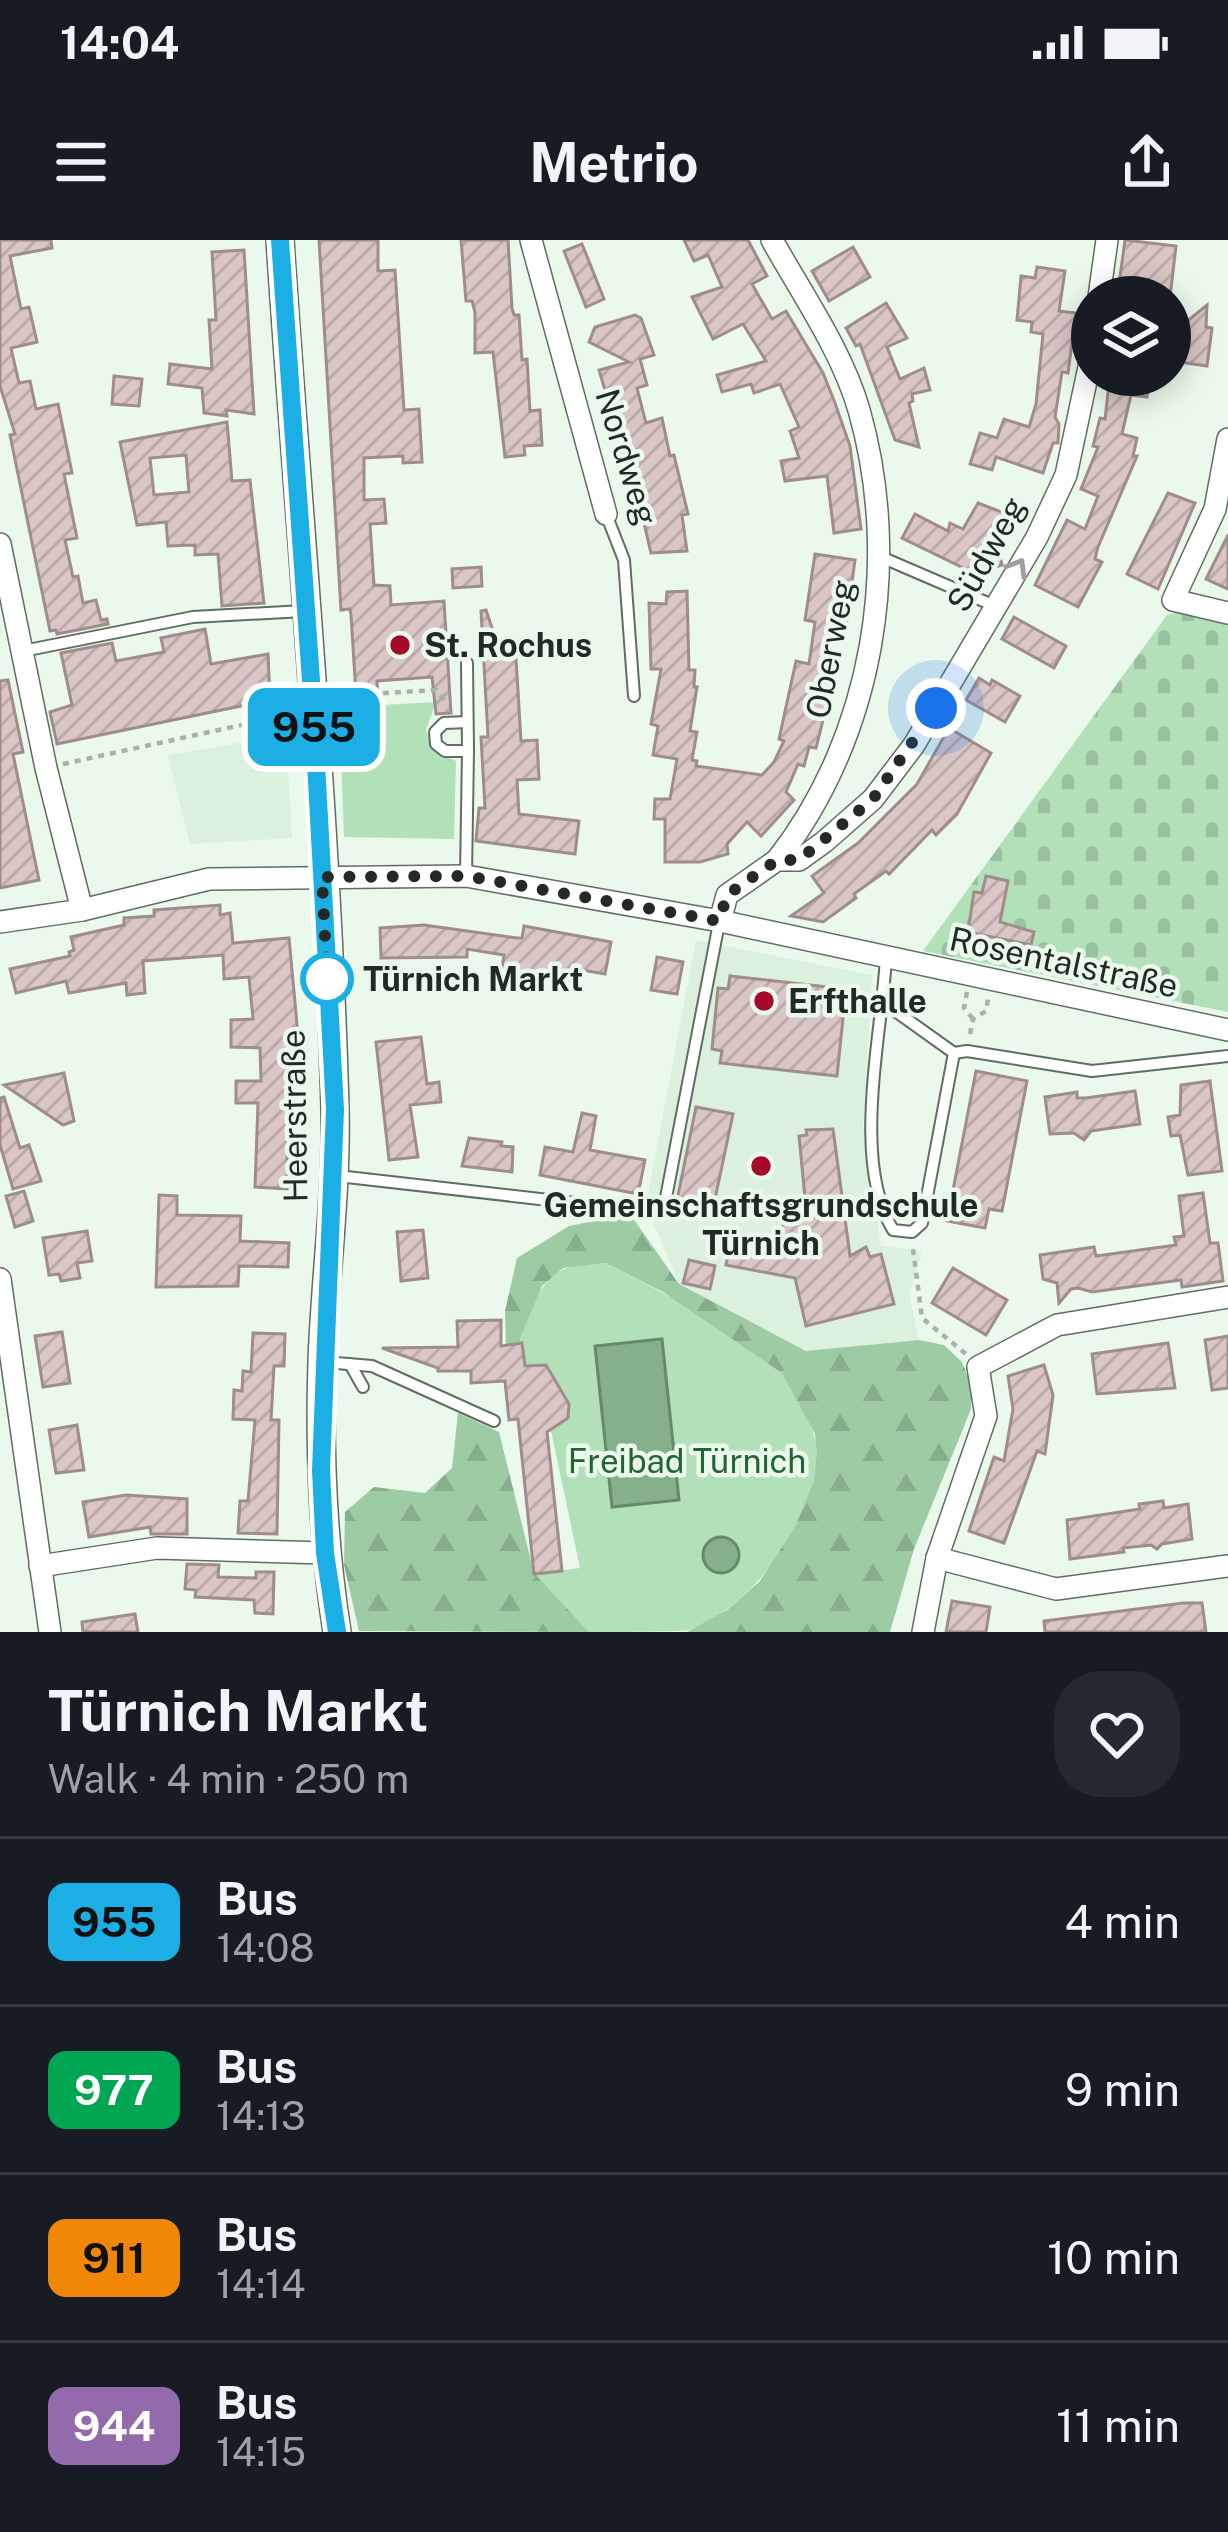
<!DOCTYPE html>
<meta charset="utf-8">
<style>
:root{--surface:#171b24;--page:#242831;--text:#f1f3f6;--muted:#9ea1a6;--line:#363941}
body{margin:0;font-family:"Public Sans",sans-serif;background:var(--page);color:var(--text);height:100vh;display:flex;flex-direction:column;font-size:45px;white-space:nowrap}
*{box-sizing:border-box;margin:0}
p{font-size:39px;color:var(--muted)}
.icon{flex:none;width:66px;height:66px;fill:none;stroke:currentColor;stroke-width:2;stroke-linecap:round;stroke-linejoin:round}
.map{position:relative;height:1392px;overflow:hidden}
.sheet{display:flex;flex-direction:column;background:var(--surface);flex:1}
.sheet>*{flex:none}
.badge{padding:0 24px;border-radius:18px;font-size:42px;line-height:78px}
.controls{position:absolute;left:1071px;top:36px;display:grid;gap:24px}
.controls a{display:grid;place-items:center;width:120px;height:120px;border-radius:50%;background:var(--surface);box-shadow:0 6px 30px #0003;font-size:60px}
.you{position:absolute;width:60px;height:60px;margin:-30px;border:9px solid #fff;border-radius:50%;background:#1a73e8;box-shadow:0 0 0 18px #1a73e833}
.map>.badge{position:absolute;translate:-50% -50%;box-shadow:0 0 0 6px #fff}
.round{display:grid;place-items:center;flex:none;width:126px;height:126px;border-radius:48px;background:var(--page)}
.headline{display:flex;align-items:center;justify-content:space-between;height:204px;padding:0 48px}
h1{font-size:57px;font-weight:700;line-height:90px}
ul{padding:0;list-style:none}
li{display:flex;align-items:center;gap:36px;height:168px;padding:0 48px;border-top:3px solid var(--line)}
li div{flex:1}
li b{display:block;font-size:45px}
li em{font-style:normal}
li .badge{min-width:132px;font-weight:700;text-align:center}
.status{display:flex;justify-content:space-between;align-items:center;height:84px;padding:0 60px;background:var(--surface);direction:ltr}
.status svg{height:33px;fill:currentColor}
header{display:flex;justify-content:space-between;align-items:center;height:156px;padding:0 48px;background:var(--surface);font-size:54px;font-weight:700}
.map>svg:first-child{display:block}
.built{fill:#dbf0dd}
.green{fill:#b2e0b9}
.forest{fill:url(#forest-firs)}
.cemetery{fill:url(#cemetery-stones)}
.water{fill:#84b18b;stroke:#67886c;stroke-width:3}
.building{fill:url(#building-hatch);stroke:#9f8c8b;stroke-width:3;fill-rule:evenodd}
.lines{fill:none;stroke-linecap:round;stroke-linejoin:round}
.service-casing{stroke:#606d61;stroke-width:14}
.minor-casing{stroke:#606d61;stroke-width:24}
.secondary-casing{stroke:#606d61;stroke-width:30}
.path{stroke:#a7b3a8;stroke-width:4.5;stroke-dasharray:6 6;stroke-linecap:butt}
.service{stroke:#fff;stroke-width:10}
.minor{stroke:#fff;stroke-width:21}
.secondary{stroke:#fff;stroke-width:27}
.oneway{stroke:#9c9f9c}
.line-casing{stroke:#fff;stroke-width:27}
.line{stroke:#1cafe6;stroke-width:18}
.walk{stroke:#232924;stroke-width:12;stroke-dasharray:0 21.6}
.poi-dot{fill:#a50a2a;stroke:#eaf9ec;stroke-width:4.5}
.stop-dot{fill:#fff;stroke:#1cafe6;stroke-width:6}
.labels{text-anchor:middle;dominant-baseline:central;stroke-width:9;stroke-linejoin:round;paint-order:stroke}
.street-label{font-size:33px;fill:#232924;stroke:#eaf9ec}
.poi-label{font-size:33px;font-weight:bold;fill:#232924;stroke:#eaf9ec;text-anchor:start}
.stop-label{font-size:33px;font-weight:bold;fill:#232924;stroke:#eaf9ec;text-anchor:start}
.park-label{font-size:33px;fill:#226433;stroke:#eaf9ec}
</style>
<div class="status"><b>14:04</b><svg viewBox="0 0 49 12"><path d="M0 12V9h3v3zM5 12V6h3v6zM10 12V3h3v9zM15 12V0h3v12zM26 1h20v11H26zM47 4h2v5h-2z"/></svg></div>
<header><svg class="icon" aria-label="menu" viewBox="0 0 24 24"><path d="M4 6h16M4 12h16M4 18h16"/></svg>Metrio<svg class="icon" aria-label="share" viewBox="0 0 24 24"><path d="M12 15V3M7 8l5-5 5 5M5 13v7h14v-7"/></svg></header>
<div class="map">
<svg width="1228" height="1392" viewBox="0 0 1228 1392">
<defs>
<pattern id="forest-firs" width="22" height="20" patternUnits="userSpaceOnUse" patternTransform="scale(3)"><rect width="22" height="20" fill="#9dcba3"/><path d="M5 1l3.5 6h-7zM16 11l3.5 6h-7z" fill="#87ae8c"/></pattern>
<pattern id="cemetery-stones" width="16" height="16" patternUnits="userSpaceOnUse" patternTransform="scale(3)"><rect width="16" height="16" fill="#b2e0b9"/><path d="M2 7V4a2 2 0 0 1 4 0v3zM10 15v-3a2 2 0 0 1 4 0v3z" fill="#99c09f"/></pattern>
<pattern id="building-hatch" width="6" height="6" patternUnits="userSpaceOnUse" patternTransform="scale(3)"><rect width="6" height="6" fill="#dac6c5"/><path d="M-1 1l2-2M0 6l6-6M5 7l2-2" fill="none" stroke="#bbaaa9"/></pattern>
</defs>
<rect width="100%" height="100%" fill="#eaf9ec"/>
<!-- built -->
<g class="built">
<polygon points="286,495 292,598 190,604 168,515"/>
<polygon points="696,700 872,735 863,887 881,1006 922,1011 909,1054 919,1100 807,1111 679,1044 646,965"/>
</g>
<!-- green -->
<g class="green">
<polygon points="436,462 426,490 433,511 456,521 454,599 344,597 340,488 384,488 383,465"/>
<path d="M606,1023C647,1044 760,1102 784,1136C798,1156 816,1188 817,1212C820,1277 750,1369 690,1390C666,1392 615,1392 589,1392L534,1334L580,1328L543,1153L507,1156C515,1121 528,1040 567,1028C579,1024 594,1025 606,1023Z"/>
</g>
<!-- forest -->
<g class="forest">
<polygon points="630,974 679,1044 806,1111 919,1100 944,1105 962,1122 971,1145 971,1169 914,1309 890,1392 687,1392 727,1370 760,1341 795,1287 814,1241 817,1214 815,1194 782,1133 663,1052 606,1023 563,1028 542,1046 521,1096 507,1156 505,1071 517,1018 569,986"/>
<polygon points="458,1173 499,1192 534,1333 589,1392 359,1391 344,1325 345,1272 374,1247 425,1253 452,1228"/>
</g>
<!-- cemetery -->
<polygon class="cemetery" points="1187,369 1228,379 1228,772 923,711 1167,375"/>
<!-- water -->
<g class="water">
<polygon points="662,1099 679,1260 612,1267 595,1106"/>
<circle cx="721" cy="1315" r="18"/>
</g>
<!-- building -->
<g class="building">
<polygon points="0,0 51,0 52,8 10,16 21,69 29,67 37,102 11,108 19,143 30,141 36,169 58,164 72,233 64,234 77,298 65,300 73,337 78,336 83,363 96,360 101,380 107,379 108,384 57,394 56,390 50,391 10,195 15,194 0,146"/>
<polygon points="319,0 378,0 378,31 395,30 404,170 419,169 422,222 403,223 403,216 364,218 364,260 384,259 386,283 370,284 374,345 390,346 391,365 444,361 451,473 436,474 432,437 377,441 379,484 358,486 351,375 350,369 341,370"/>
<polygon points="461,0 508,0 512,68 514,75 519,75 522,120 527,119 530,171 540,170 542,205 524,206 525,215 505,217 493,112 475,113 475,72 472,61 466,61"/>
<polygon points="684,0 748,0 767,36 752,44 772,79 786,71 823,133 835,163 850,206 861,289 834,293 827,236 785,241 781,221 799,218 790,191 799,187 780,144 754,153 751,144 722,152 717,135 766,121 743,84 713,99 692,57 722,47 708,15 694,21"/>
<polygon points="1125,0 1176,6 1170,57 1135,57 1137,46 1119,44"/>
<polygon points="582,4 604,59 586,67 564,11"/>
<polygon points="853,7 870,37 829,61 812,31"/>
<polygon points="244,10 254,174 226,170 227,176 204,173 202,148 168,144 170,124 212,129 209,80 216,80 212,12"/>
<polygon points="1037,27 1065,31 1059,71 1076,73 1068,133 1062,132 1055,177 1059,184 1058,203 1053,203 1043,233 996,217 992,230 970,224 980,193 997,198 1004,179 1029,187 1036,164 1043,94 1031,92 1032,82 1017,80 1021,36 1035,38"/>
<polygon points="886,63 907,98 887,107 900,139 924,128 930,150 912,154 913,161 909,163 919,207 895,200 860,104 856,106 846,88"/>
<polygon points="1207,65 1206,87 1212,88 1207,126 1179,122 1180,87"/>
<polygon points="635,75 641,78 654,115 640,119 647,145 637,148 646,183 662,178 670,216 674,215 688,274 682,275 687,311 651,313 630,223 626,223 613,155 607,157 599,130 629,122 589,102 595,87"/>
<polygon points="1110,135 1150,135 1147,157 1131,155 1122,194 1137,198 1133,216 1137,216 1098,307 1095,319 1102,322 1078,367 1035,345 1067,280 1085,289 1098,256 1081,249 1098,207 1093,206 1100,178 1105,179"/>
<polygon points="114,136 142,139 139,166 112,164"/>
<path d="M227,182L232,241L250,240L264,363L222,366L218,314L195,315V305L168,306L166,282L137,285L120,202ZM186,215L189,252L154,255L150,218Z"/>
<polygon points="1168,253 1195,263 1158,349 1127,334"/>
<polygon points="978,263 1004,273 991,296 1001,301 998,309 1002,325 989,329 984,338 902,298 915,274 948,291 950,283 963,289"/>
<polygon points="1228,295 1228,349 1206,339"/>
<polygon points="815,314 855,320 846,387 834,385 827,439 833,440 816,508 809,507 804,526 798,524 786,552 794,560 761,596 747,582 727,604 728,614 700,622 665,622 665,579 654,579 655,559 670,559 677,519 653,515 658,486 651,484 661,429 651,429 649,363 666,364 667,352 687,351 689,430 695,430 694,447 697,447 690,491 697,492 692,520 697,521 696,526 762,535 774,522 784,501 779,499 796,421 809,424 815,382 805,380"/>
<polygon points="481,327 482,346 453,348 452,329"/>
<polygon points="486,370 497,403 515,402 521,501 537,500 539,539 517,540 519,574 579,581 575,614 476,601 479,568 485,568 481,497 488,497 481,371"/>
<polygon points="1014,377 1066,406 1054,428 1002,399"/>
<polygon points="205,389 211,424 268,414 270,460 57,504 50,472 72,465 61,413 112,403 116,421 164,412 161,398"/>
<polygon points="979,438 990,445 992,440 1020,456 1005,482 966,460"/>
<polygon points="8,440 23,512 13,514 39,640 0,648 0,441"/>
<polygon points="949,488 991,513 957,574 936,595 932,590 889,634 886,631 854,654 856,658 823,682 791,676 824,653 812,636 858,603 917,544"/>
<polygon points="986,636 1008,641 1000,682 1034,692 1031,705 968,692 974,652 982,653"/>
<polygon points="220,665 220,675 230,673 233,703 289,698 298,795 289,795 287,949 255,947 258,863 236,863 236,841 261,841 260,808 231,807 231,780 253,779 249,737 224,739 223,715 143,721 145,753 127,755 126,743 69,753 66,741 16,753 10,729 70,716 69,712 74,710 71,697 124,685 124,678 154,676 154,670"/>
<polygon points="424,685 517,698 522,698 524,686 611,702 605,734 571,728 566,751 500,741 504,715 467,709 467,717 381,718 380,688"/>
<polygon points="657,717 683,722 677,754 651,750"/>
<polygon points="730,736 846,749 837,836 720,823 722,811 712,809 718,748 728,749"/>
<polygon points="421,797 427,844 439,842 441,862 410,865 418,917 389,920 376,802"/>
<polygon points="976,831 1027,841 1002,971 989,969 985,988 947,981"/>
<polygon points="64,833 74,881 63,885 4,845"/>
<polygon points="1210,841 1222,931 1188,935 1180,895 1171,896 1168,877 1180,875 1181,845"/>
<polygon points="1135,851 1140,884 1091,891 1084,900 1074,893 1050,894 1045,857 1077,852 1077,858 1086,858"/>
<polygon points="4,857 20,908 29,905 41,941 13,949 0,905 0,858"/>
<polygon points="696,867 733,874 712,973 676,965"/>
<polygon points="582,873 596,876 590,910 645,920 638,954 540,935 545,907 573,912"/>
<polygon points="833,889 850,1016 866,1007 870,1017 881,1014 894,1064 806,1086 795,1038 726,1025 732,995 779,1004 787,965 806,968 799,896 807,895 806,890"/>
<polygon points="469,898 502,902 501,906 513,907 512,932 462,926"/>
<polygon points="24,951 33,981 15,987 6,956"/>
<polygon points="1203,953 1210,1003 1218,1003 1223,1041 1182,1047 1181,1040 1092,1052 1078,1048 1071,1049 1059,1063 1057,1043 1043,1039 1040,1015 1094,1007 1096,1016 1176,1005 1174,997 1184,996 1179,956"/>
<polygon points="159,955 177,956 177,975 241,976 240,1001 289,1003 288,1027 239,1026 238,1046 156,1047"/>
<polygon points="423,990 428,1038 401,1041 397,992"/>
<polygon points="87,991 92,1021 77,1023 80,1038 61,1041 59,1034 49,1035 43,998"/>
<polygon points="689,1020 715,1026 710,1049 683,1043"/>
<polygon points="953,1028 1007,1060 986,1095 932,1063"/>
<polygon points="501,1080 501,1106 522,1103 525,1126 546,1125 569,1164 568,1178 547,1192 562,1331 534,1334 518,1179 509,1180 505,1141 471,1143 471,1131 438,1131 438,1128 382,1108 458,1107 457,1081"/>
<polygon points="62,1092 70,1143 43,1147 35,1096"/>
<polygon points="253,1093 285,1094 284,1126 274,1126 271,1180 279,1180 277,1294 238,1293 240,1261 248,1261 255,1180 233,1179 234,1150 242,1151 243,1131 251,1132"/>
<polygon points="1228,1096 1228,1148 1212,1150 1205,1100"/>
<polygon points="1168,1103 1175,1148 1097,1154 1092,1114"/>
<polygon points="1044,1125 1053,1155 1045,1214 1037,1211 1004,1303 969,1291 994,1217 1004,1221 1013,1169 1008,1136"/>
<polygon points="77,1185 84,1230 56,1233 49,1190"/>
<polygon points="126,1255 187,1259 187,1294 151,1294 150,1287 89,1297 83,1262"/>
<polygon points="1163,1261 1164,1268 1188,1264 1192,1299 1162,1304 1157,1309 1151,1305 1123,1308 1124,1312 1070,1319 1067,1280 1140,1269 1139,1264"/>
<polygon points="187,1324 219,1325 218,1337 256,1338 256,1332 274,1332 273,1374 255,1373 254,1360 195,1357 196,1350 185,1349"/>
<polygon points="952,1361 990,1367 986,1392 946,1392"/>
<polygon points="1183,1363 1202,1363 1206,1392 1045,1392 1044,1381"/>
<polygon points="135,1374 138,1392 83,1392 82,1382"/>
</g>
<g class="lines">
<defs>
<g id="service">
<polyline points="606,274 624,320 634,456"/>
<polyline points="881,317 995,366"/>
<polyline points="23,411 193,377 304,371"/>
<polyline points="467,423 468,511"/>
<polyline points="466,635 468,511 445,511 436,504 435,492 444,483 467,482"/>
<path d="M884,763L954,813L922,983L912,992L893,990C851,921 882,795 886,717"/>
<polyline points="954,813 967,811 1092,831 1228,816"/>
<polyline points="338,936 663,973 719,683"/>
<polyline points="324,1122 372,1126 494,1181"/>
<polyline points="350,1124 363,1147"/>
</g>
<g id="minor">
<polyline points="531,0 606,274"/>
<path d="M772,0C802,54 842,111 859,170C902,321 874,496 777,620"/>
<polyline points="1099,57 1107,0"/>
<polyline points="1228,199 1215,269 1173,360 1228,373"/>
<polyline points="0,304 46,528 82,670"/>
<polyline points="720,681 727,655 777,620 799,620 824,602 873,559 914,505 1037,297 1066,235 1092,113"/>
<polyline points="0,682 82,670 209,639 466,636 720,681 1228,790"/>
<polyline points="0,1039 50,1392"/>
<polyline points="937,1318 986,1176 978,1127 1057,1085 1228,1057"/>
<polyline points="40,1326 157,1308 325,1313"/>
<polyline points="923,1392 937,1318 1056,1349 1228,1326"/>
</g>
<path id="secondary" d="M280,0C299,289 327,578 335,868C337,953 325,1037 322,1121C319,1213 323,1302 337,1392"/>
</defs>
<!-- service casing -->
<use href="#service" class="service-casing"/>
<!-- minor casing -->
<use href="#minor" class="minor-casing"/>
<!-- secondary casing -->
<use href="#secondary" class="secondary-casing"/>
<!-- path -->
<g class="path">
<polyline points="335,456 436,450 448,465"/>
<polyline points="63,524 292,474"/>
<polyline points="967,752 964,768 973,779"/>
<polyline points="970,794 973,779 986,771 988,759"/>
<polyline points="913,1009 922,1078 966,1114"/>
</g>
<!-- service -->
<use href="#service" class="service"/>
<!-- minor -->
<use href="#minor" class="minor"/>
<!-- secondary -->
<use href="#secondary" class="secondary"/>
</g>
<!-- one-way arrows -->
<defs><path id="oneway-chevron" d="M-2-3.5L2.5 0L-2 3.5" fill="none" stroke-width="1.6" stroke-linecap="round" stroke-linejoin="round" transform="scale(3)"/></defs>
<use class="oneway" href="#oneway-chevron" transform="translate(1018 327) rotate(-59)"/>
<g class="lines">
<defs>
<polyline id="line" points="280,0 313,469 335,869 321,1230 325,1313 337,1392"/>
</defs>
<!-- line casing -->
<use href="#line" class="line-casing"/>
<!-- line -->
<use href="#line" class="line"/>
<!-- walk -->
<polyline class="walk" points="327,739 322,637 466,636 719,681 727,655 777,620 799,620 873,559 936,468"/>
</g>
<!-- markers -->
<g class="poi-dot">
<circle cx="400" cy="405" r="12"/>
<circle cx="764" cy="761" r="12"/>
<circle cx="761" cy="926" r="12"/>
</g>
<circle class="stop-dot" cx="327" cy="739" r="24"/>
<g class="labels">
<!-- street labels -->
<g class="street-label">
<text transform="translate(627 217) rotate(73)">Nordweg</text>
<text transform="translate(986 314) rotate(-61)">Südweg</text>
<text transform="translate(830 409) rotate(-79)">Oberweg</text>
<text transform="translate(1064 722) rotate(12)">Rosentalstraße</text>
<text transform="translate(294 876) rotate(-91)">Heerstraße</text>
</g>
<!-- poi labels -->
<g class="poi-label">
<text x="424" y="405">St. Rochus</text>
<text x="788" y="761">Erfthalle</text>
<text x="761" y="965" text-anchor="middle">Gemeinschaftsgrundschule<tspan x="761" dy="38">Türnich</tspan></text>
</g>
<!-- stop labels -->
<g class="stop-label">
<text x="363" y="739">Türnich Markt</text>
</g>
<!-- park labels -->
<g class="park-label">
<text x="687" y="1221">Freibad Türnich</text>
</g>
</g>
</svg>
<div class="controls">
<a><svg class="icon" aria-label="layers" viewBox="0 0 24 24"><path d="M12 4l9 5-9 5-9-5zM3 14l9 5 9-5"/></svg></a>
</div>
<div class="you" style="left:936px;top:468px"></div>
<b class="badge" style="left:314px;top:487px;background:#1cafe6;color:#111">955</b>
</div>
<section class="sheet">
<div class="headline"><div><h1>Türnich Markt</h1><p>Walk · 4 min · 250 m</p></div><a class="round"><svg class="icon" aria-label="heart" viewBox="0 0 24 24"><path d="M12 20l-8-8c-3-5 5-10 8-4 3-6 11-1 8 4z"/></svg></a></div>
<ul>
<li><span class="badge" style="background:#1cafe6;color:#111">955</span><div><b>Bus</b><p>14:08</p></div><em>4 min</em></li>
<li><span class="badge" style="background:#00a651;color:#fff">977</span><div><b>Bus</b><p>14:13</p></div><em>9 min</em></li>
<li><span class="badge" style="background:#f08706;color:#111">911</span><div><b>Bus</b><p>14:14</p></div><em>10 min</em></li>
<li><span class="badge" style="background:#936aab;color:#fff">944</span><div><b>Bus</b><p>14:15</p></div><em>11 min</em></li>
</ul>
</section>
